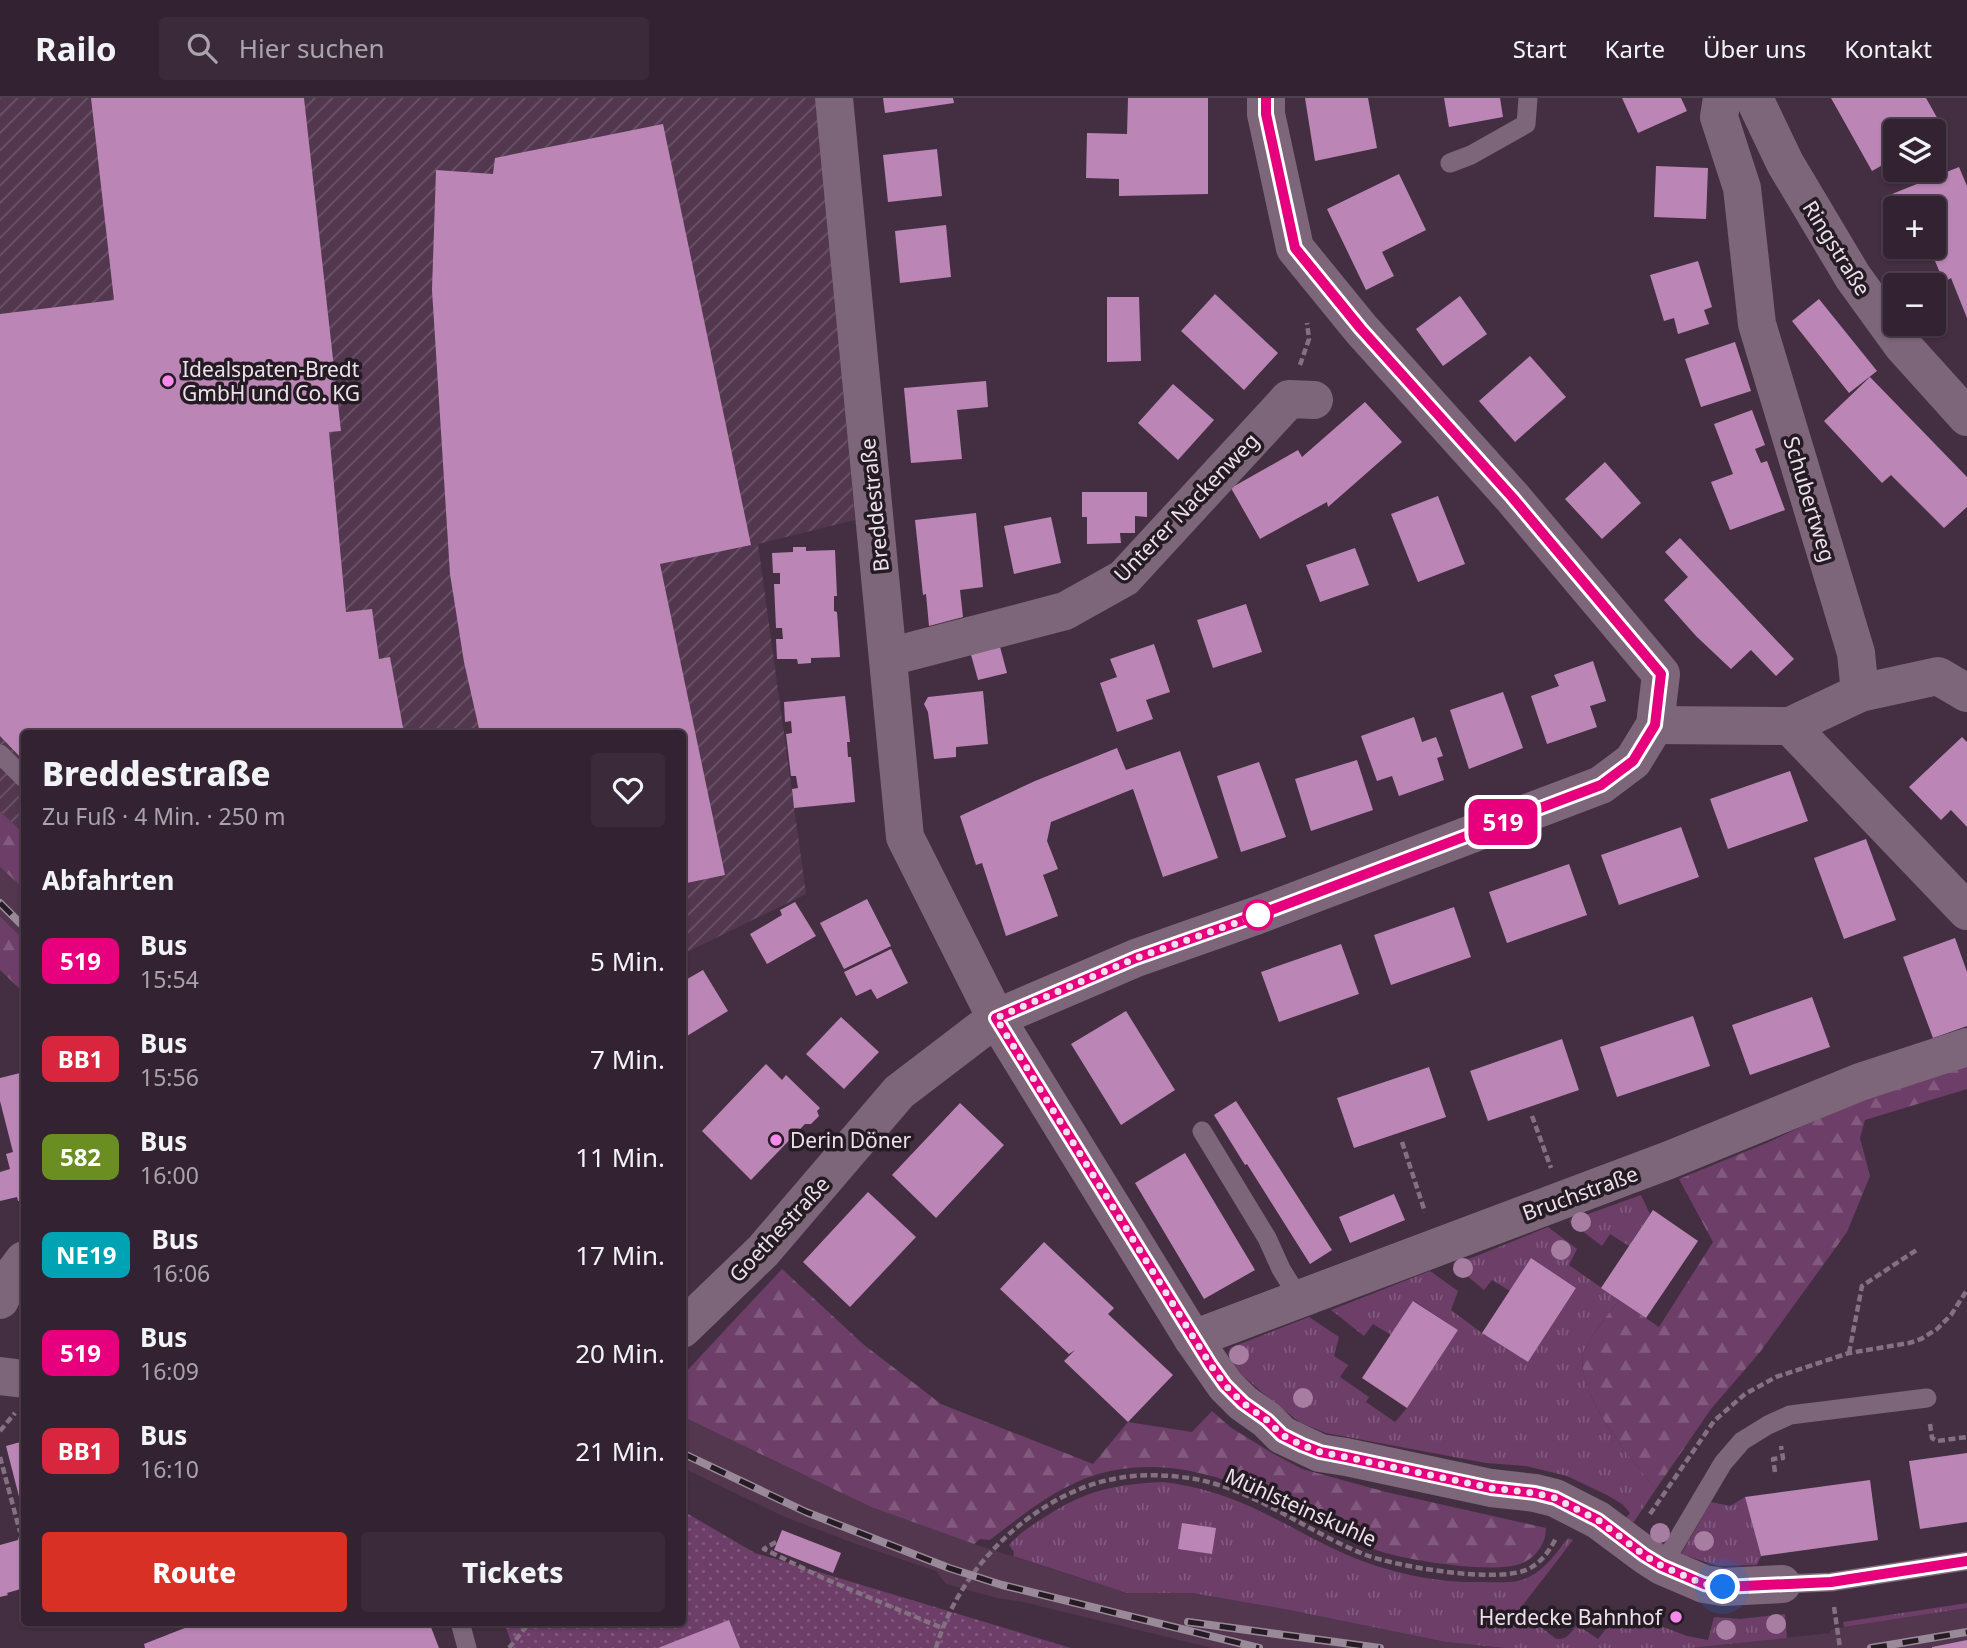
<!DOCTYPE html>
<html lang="de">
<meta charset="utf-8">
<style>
:root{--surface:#332332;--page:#3b2b3a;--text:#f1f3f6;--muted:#a9a4ac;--line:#4e404d;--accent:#d93025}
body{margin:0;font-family:"Noto Sans",sans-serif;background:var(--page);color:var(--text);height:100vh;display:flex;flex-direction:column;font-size:26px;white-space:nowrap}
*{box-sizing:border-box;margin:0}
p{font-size:23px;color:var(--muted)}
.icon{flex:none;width:38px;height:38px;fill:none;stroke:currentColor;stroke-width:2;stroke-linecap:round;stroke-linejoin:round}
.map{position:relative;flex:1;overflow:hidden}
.details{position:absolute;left:21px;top:632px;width:665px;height:896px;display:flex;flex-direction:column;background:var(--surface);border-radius:7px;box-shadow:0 2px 5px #0004,0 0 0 2px var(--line)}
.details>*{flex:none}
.badge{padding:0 14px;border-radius:10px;font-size:24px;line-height:46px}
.tools{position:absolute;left:1883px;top:21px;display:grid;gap:14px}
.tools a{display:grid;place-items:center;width:63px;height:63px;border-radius:7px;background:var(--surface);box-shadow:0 2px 5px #0004,0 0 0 2px var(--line);font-size:35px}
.you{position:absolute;width:35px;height:35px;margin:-18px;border:5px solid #fff;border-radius:50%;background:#1a73e8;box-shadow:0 0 0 10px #1a73e833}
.map>.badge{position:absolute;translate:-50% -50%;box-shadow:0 0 0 4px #fff}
h2{padding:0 21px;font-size:26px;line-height:63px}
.round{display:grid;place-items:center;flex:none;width:74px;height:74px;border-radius:7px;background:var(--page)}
.summary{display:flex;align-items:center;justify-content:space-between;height:119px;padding:0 21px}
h1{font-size:33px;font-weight:800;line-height:52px}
.button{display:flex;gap:14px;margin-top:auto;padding:14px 21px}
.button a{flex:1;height:80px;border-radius:7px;background:var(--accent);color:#fff;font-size:28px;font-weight:800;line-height:80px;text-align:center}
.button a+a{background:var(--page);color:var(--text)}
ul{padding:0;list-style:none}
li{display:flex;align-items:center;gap:21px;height:98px;padding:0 21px}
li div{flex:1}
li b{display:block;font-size:26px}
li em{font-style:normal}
li .badge{min-width:77px;font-weight:700;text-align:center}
header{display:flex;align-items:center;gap:42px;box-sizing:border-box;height:98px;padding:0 35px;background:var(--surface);border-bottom:2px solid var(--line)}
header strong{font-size:33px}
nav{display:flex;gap:38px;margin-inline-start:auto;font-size:24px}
.search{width:490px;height:63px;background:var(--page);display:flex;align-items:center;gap:18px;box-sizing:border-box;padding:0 24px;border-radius:7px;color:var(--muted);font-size:26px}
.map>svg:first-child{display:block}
.built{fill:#52374f}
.industrial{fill:url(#industrial-furrows)}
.grass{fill:url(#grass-tufts)}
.forest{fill:url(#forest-firs)}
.park{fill:url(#park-dots)}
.building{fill:#bb86b5}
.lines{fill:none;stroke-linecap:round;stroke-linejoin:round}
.path{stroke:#837081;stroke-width:4.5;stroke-dasharray:7 3.5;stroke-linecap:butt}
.lane{stroke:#7d657a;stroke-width:19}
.street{stroke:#7d657a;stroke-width:38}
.rail-casing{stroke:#9a8998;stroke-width:8}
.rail{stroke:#251b23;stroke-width:5;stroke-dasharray:16;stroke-linecap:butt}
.tree{fill:#a77da2}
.line-casing{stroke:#fff;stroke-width:16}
.line{stroke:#e6007e;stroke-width:10}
.walk{stroke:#eee0ec;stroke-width:7;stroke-dasharray:0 12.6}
.poi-dot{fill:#f788ec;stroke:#251b23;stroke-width:2.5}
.stop-dot{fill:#fff;stroke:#e6007e;stroke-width:3.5}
.labels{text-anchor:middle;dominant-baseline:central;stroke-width:7;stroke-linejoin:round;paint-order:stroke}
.street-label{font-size:21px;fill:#eee0ec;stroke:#251b23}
.poi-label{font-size:21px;fill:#eee0ec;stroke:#251b23;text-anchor:start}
</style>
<header>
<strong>Railo</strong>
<div class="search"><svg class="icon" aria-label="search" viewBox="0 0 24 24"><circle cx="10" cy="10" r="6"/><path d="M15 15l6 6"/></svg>Hier suchen</div>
<nav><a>Start</a><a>Karte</a><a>Über uns</a><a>Kontakt</a></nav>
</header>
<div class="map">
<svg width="1967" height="1550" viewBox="0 0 1967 1550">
<defs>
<pattern id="industrial-furrows" width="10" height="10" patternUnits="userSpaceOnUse" patternTransform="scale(1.75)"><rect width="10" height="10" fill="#52374f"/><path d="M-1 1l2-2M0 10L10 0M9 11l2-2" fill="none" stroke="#6b5468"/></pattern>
<pattern id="grass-tufts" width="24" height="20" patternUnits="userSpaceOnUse" patternTransform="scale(1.75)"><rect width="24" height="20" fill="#6c3e68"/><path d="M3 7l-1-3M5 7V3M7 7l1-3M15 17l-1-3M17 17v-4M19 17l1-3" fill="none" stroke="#815a7e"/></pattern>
<pattern id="forest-firs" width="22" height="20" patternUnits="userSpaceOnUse" patternTransform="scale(1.75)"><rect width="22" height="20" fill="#6c3e68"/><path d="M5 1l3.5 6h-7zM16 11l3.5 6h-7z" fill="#815a7e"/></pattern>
<pattern id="park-dots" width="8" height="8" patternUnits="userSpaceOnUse" patternTransform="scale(1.75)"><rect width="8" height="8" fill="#6c3e68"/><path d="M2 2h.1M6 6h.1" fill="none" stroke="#815a7e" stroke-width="1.8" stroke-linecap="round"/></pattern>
</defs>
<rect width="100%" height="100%" fill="#442f42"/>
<!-- built -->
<g class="built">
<polygon points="0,769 24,791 24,842 0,818"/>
<polygon points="682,1319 871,1409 974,1446 1127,1495 1192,1495 1284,1511 1446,1544 1505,1550 1212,1550 1023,1504 997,1500 946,1486 936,1473 856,1446 785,1419 683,1370"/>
<polygon points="1967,1510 1967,1550 1691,1550 1830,1535 1830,1532 1844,1529"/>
</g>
<!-- industrial -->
<polygon class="industrial" points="0,0 816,0 855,422 758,446 806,796 683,856 682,635 24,635 24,736 0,713"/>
<!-- grass -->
<g class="grass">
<polygon points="1641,1097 1650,1116 1629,1148 1610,1136 1602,1148 1569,1123"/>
<path d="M1548,1129L1577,1151L1569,1167L1619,1202C1611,1212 1585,1246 1583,1256C1577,1299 1630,1359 1656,1391L1633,1425L1626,1420L1630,1415L1622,1406L1607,1397L1567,1378L1526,1368L1486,1365L1326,1335L1301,1325L1271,1302L1234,1270L1228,1256L1230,1250L1309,1219L1339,1239L1334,1258L1348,1267L1340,1279L1369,1299L1366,1304L1395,1324L1407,1310L1458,1232L1414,1203L1391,1237L1373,1226L1364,1238L1331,1212L1430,1173L1458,1193L1451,1212L1482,1235L1528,1264L1576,1190L1532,1161L1510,1193L1492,1182L1484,1192L1454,1167Z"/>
<path d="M1163,1384C1198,1388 1232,1399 1264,1415C1291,1428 1317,1444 1345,1456C1387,1474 1434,1485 1479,1484C1494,1484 1513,1486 1527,1480C1545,1472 1556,1455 1568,1440L1573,1442L1519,1512L1555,1540C1566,1544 1571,1534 1577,1527L1598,1541L1616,1518L1635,1524L1637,1519L1687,1538L1708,1542L1714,1519L1740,1521L1785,1516L1787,1540L1691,1550H1505L1446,1544L1284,1511L1192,1495H1127L1013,1458L1014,1454L1009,1447C1020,1434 1034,1426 1048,1417C1087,1392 1117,1386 1163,1384Z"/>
<polygon points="1745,1399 1761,1458 1757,1467 1718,1468 1681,1456 1711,1404 1730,1408"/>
<polygon points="1967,1505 1967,1510 1844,1529 1843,1524"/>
</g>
<!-- forest -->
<g class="forest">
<polygon points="0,713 24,736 24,791 0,769"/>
<polygon points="0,818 24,842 24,895 0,872"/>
<path d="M1967,963V991L1865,1022L1860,1040L1870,1078L1847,1134L1760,1254L1711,1311L1656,1391C1630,1359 1577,1299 1583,1256C1585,1246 1611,1212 1619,1202L1659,1229L1713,1144L1679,1081L1769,1044L1823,1018Z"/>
<path d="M782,1171L863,1246L941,1306L1093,1366L1128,1324L1192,1334L1212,1313L1230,1329L1272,1355L1302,1371L1386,1394L1546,1430C1546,1446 1536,1460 1520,1466C1490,1476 1403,1462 1373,1451C1327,1434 1285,1404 1239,1387C1213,1377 1184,1370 1156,1369C1084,1367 1044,1400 990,1442L980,1441L974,1446L871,1409L683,1319V1277Z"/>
</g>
<!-- park -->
<polygon class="park" points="683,1413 755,1455 1071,1550 513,1550 504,1524 682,1524"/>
<!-- building -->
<g class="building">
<polygon points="91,0 304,0 341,333 329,334 346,514 372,511 379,561 390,559 404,635 24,635 24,663 0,638 0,216 114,202"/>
<polygon points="883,0 953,0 954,5 885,15"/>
<polygon points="1128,0 1208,0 1208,96 1119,98 1119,81 1086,80 1087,35 1127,36"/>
<polygon points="1305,0 1368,0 1377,50 1315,63"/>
<polygon points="1444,0 1500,0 1503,19 1449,29"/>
<polygon points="1622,0 1681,0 1687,13 1638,35"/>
<polygon points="1831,0 1926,0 1944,32 1934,38 1934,33 1895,33 1895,60 1872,73"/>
<polygon points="663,26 751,447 660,466 725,777 682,786 682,635 480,635 464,564 450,476 432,192 436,72 493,76 495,60"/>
<polygon points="937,51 942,98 888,104 883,57"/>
<polygon points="1656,68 1708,70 1706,121 1654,119"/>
<polygon points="1959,69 1967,88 1967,220 1951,180 1944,184 1929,149 1934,149 1934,110 1895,110 1895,118 1887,98"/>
<polygon points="1399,76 1426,132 1382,154 1394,178 1366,192 1327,111"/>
<polygon points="946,127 951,179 900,185 895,133"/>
<polygon points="1698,163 1712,209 1704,212 1709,226 1678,236 1674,220 1664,223 1650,177"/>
<polygon points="1215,196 1278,255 1244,292 1181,233"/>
<polygon points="1460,198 1487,236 1443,268 1416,231"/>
<polygon points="1107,199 1139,199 1141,263 1107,264"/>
<polygon points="1819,201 1877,273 1849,295 1792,223"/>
<polygon points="1735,244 1751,293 1701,309 1685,261"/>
<polygon points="1530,258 1566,299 1515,344 1479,303"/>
<polygon points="1870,279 1967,379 1967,409 1944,430 1891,377 1882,385 1824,323"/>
<polygon points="986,283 988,309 957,312 962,361 911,365 904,290"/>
<polygon points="1173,286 1214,322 1178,362 1138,325"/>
<polygon points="1365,304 1402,344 1328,409 1327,404 1260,441 1231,390 1298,352 1302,359"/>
<polygon points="1752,312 1765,347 1755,351 1761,365 1767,363 1785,412 1730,432 1711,384 1733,376 1714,326"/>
<polygon points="1605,364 1641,405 1602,441 1565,401"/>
<polygon points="1082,394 1147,394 1147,419 1135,418 1135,435 1120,435 1121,445 1087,446 1087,419 1082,419"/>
<polygon points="1438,398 1465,466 1418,484 1391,416"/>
<polygon points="976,415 983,489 960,492 963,519 929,528 926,496 923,497 915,422"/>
<polygon points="1051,419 1061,465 1014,476 1004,428"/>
<polygon points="1680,440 1794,561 1776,578 1751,552 1731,571 1696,538 1664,502 1688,479 1665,454"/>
<polygon points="793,449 806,449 806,453 835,452 837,498 834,498 834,513 837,514 840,559 811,560 811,565 798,566 797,561 777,561 776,541 783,541 782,530 776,530 774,486 780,486 780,475 773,475 772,455 793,454"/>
<polygon points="1355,450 1369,487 1320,504 1306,467"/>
<polygon points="1246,506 1262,554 1213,570 1197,522"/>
<polygon points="999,545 1007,575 978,582 970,553"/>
<polygon points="1154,546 1170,594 1146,602 1153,621 1117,634 1100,585 1117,579 1110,561"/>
<polygon points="1593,563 1606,603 1590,608 1597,629 1547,646 1531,598 1559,588 1554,577"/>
<polygon points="983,593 988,646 956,649 956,659 934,661 928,614 924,606 928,599"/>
<polygon points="1503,594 1523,650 1469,671 1450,612"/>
<polygon points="845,598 850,644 847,644 848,659 851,659 855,704 794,710 792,691 798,690 796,678 791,678 786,636 792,635 791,623 785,624 784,604"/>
<polygon points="1414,619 1422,644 1436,639 1443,658 1437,660 1444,682 1399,698 1392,678 1377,683 1361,638"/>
<polygon points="1962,639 1967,644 1967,729 1951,712 1941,722 1909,689"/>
<polygon points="1117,650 1126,672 1180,653 1218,760 1163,779 1133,691 1051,724 1047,743 1058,771 1043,777 1058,818 1006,838 982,765 976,767 960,718 1035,683"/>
<polygon points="1357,662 1373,712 1311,733 1295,681"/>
<polygon points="1259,664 1286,739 1241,754 1217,678"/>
<polygon points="1790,673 1808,723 1728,751 1710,701"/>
<polygon points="1681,729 1699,779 1619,807 1601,757"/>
<polygon points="1866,741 1896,822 1844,841 1814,760"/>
<polygon points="1569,766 1587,817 1507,845 1489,794"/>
<polygon points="867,801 891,848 844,871 820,825"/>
<polygon points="795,804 816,838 767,866 750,836 782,817 780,812"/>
<polygon points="1454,809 1471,859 1391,887 1374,837"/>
<polygon points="1955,840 1967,874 1967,928 1933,940 1903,859"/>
<polygon points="1341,846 1359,896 1279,924 1261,874"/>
<polygon points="891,851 908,885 877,901 871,891 856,898 844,874"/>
<polygon points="703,872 728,913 682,941 682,884"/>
<polygon points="1812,899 1830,949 1750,977 1732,927"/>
<polygon points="1126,913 1175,992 1121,1027 1071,946"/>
<polygon points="1693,918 1710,968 1617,999 1600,949"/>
<polygon points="841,919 879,954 844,991 806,956"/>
<polygon points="1562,941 1579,992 1488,1023 1470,973"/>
<polygon points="766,966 782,982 786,977 820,1010 817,1013 819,1018 811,1026 805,1026 751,1082 702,1033"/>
<polygon points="1429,969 1446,1019 1354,1050 1337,1000"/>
<polygon points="24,974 24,1102 18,1103 17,1099 0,1103 0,1074 10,1071 6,1056 13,1054 0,1003 0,980"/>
<polygon points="1236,1003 1332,1152 1310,1166 1247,1066 1245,1067 1214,1017"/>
<polygon points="960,1005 1004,1047 936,1120 892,1077"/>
<polygon points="1185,1055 1255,1172 1204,1201 1135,1085"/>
<polygon points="868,1094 916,1139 850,1209 803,1164"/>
<polygon points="1394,1096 1405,1122 1350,1145 1339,1119"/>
<polygon points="1653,1112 1698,1143 1646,1220 1601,1190"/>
<polygon points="1044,1144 1114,1210 1108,1216 1173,1277 1128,1324 1064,1263 1075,1252 1069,1256 1000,1191"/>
<polygon points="1531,1160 1576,1190 1528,1264 1482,1235"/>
<polygon points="1413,1203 1458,1232 1407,1310 1362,1280"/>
<polygon points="24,1343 24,1418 6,1348"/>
<polygon points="1967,1355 1967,1424 1920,1431 1909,1363"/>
<polygon points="1870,1382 1878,1442 1761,1458 1745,1399"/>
<polygon points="1182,1425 1216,1430 1212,1456 1178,1451"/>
<polygon points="24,1430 24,1490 7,1495 8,1497 0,1499 0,1447 18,1442 20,1434"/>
<polygon points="782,1432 841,1455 833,1475 774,1452"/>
<polygon points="729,1522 740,1550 658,1550"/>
<polygon points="200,1524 429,1524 439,1550 145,1550 144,1546"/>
<polygon points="1967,1542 1967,1550 1932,1550 1932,1549"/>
</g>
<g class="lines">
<!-- path -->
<g class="path">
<polyline points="1300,267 1309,241 1307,225"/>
<polyline points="1532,1018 1551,1070"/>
<polyline points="1402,1044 1425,1114"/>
<polyline points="1849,1255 1862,1188 1918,1151"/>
<polyline points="1930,1326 1932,1340 1937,1343 1967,1339"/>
<polyline points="0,1333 15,1315"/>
<polyline points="0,1359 20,1434"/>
<polyline points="1775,1374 1773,1361 1783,1360 1781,1348"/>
<polyline points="1650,1416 1714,1323 1745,1296 1776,1279 1849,1255 1909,1245 1921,1241 1937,1231 1951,1217 1967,1192"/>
<polyline points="776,1444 764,1451 823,1480 942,1530"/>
<polyline points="1834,1509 1840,1550"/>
<polyline points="509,1550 530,1524"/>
<path d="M936,1550C951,1499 984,1454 1026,1422C1074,1386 1121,1372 1181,1379C1249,1386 1304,1433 1366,1457C1399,1469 1490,1484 1523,1473C1539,1468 1549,1454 1556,1440"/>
</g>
<!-- lane -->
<g class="lane">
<polyline points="1450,65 1471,57 1526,26 1528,0"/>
<polyline points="0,656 24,680"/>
<polyline points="1202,1033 1267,1140 1281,1171 1299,1200"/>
<polyline points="1662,1468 1723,1365 1742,1343 1768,1327 1790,1317 1927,1300"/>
<polyline points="1782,1486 1831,1484 1967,1463"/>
<polyline points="460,1524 467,1550"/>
</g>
<!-- street -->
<g class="street">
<polyline points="834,0 905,739 996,920 1193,1241 1225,1287 1243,1305 1267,1322 1282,1337 1320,1355 1346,1359 1491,1390 1535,1395 1555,1400 1598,1422 1645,1457 1662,1468 1704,1486 1723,1489 1782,1486"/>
<polyline points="1722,0 1719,19 1742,90 1757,226 1856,555 1860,595"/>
<polyline points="1754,0 1785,65 1853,179 1903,248 1967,319"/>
<polyline points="889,559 1065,513 1124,480 1289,301 1314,302"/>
<polyline points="1655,627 1790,628 1860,595 1938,578 1967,595"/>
<polyline points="1790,628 1967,813"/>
<polyline points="0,1202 12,1178 24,1162"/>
<polyline points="682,1231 763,1153 899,994 996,920 1136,860 1258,817 1601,687 1633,663 1655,627 1661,576 1512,399 1361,231 1295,150 1266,16 1266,0"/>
<polyline points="1193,1241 1669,1062 1860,984 1967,949"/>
<polyline points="0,1278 24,1281"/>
</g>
<defs>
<g id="rail">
<polyline points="0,805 24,829"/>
<polyline points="682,1355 806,1414 949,1470 1002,1487 1259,1550"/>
<polyline points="1188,1524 1380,1550"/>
<polyline points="1871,1550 1967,1534"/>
</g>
</defs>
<!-- rail casing -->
<use href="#rail" class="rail-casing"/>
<!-- rail -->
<use href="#rail" class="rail"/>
</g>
<!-- trees -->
<g class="tree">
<circle cx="1581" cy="1124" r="10"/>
<circle cx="1561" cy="1152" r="10"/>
<circle cx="1463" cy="1170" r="10"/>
<circle cx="1239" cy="1257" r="10"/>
<circle cx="1303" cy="1300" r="10"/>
<circle cx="1660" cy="1435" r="10"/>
<circle cx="1704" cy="1443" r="10"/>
<circle cx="1776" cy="1526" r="10"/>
<circle cx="1726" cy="1532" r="10"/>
</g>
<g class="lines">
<defs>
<polyline id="line" points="1266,0 1266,16 1295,150 1361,231 1512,399 1661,576 1655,627 1633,663 1601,687 1258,817 1136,860 996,920 1210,1266 1225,1287 1243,1305 1267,1322 1282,1337 1302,1347 1320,1354 1346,1359 1491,1390 1535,1395 1555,1400 1598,1422 1644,1457 1662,1468 1704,1486 1723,1489 1831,1484 1967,1463"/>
</defs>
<!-- line casing -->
<use href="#line" class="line-casing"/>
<!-- line -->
<use href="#line" class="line"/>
<!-- walk -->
<polyline class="walk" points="1258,817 1136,860 996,920 1210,1266 1225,1287 1243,1305 1267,1322 1282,1337 1302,1347 1320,1354 1346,1359 1491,1390 1535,1395 1555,1400 1598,1422 1644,1457 1662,1468 1704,1486 1723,1489"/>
</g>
<!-- markers -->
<g class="poi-dot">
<circle cx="168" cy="283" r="7"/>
<circle cx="776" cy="1042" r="7"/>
<circle cx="1676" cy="1519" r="7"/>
</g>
<circle class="stop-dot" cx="1258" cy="817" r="14"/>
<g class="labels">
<!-- street labels -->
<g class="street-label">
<text transform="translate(1837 150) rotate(58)">Ringstraße</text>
<text transform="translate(1810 401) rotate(73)">Schubertweg</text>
<text transform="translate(874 407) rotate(-96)">Breddestraße</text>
<text transform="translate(1186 409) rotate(-46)">Unterer Nackenweg</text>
<text transform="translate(1580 1095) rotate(-20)">Bruchstraße</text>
<text transform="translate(779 1131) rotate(-47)">Goethestraße</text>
<text transform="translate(1301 1409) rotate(24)">Mühlsteinskuhle</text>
</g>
<!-- poi labels -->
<g class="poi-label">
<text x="182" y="271">Idealspaten-Bredt<tspan x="182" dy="24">GmbH und Co. KG</tspan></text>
<text x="790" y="1042">Derin Döner</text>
<text x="1662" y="1519" text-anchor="end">Herdecke Bahnhof</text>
</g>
</g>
</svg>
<div class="tools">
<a><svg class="icon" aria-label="layers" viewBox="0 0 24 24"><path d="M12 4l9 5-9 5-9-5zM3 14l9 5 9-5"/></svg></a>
<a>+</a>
<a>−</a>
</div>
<div class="you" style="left:1723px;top:1489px"></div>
<b class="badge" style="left:1503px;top:724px;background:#e6007e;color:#fff">519</b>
<section class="details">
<div class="summary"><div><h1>Breddestraße</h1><p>Zu Fuß · 4 Min. · 250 m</p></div><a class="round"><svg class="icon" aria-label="heart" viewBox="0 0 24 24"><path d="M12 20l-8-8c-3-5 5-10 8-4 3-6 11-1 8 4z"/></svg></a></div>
<h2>Abfahrten</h2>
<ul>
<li><span class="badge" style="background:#e6007e;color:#fff">519</span><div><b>Bus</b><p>15:54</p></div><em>5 Min.</em></li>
<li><span class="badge" style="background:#d7263d;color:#fff">BB1</span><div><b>Bus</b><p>15:56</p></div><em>7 Min.</em></li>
<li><span class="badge" style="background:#6b8e23;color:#fff">582</span><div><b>Bus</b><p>16:00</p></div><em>11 Min.</em></li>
<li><span class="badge" style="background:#00a3b4;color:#fff">NE19</span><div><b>Bus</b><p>16:06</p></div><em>17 Min.</em></li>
<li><span class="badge" style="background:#e6007e;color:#fff">519</span><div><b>Bus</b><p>16:09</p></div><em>20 Min.</em></li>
<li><span class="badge" style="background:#d7263d;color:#fff">BB1</span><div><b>Bus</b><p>16:10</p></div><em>21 Min.</em></li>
</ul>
<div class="button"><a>Route</a><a>Tickets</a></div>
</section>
</div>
